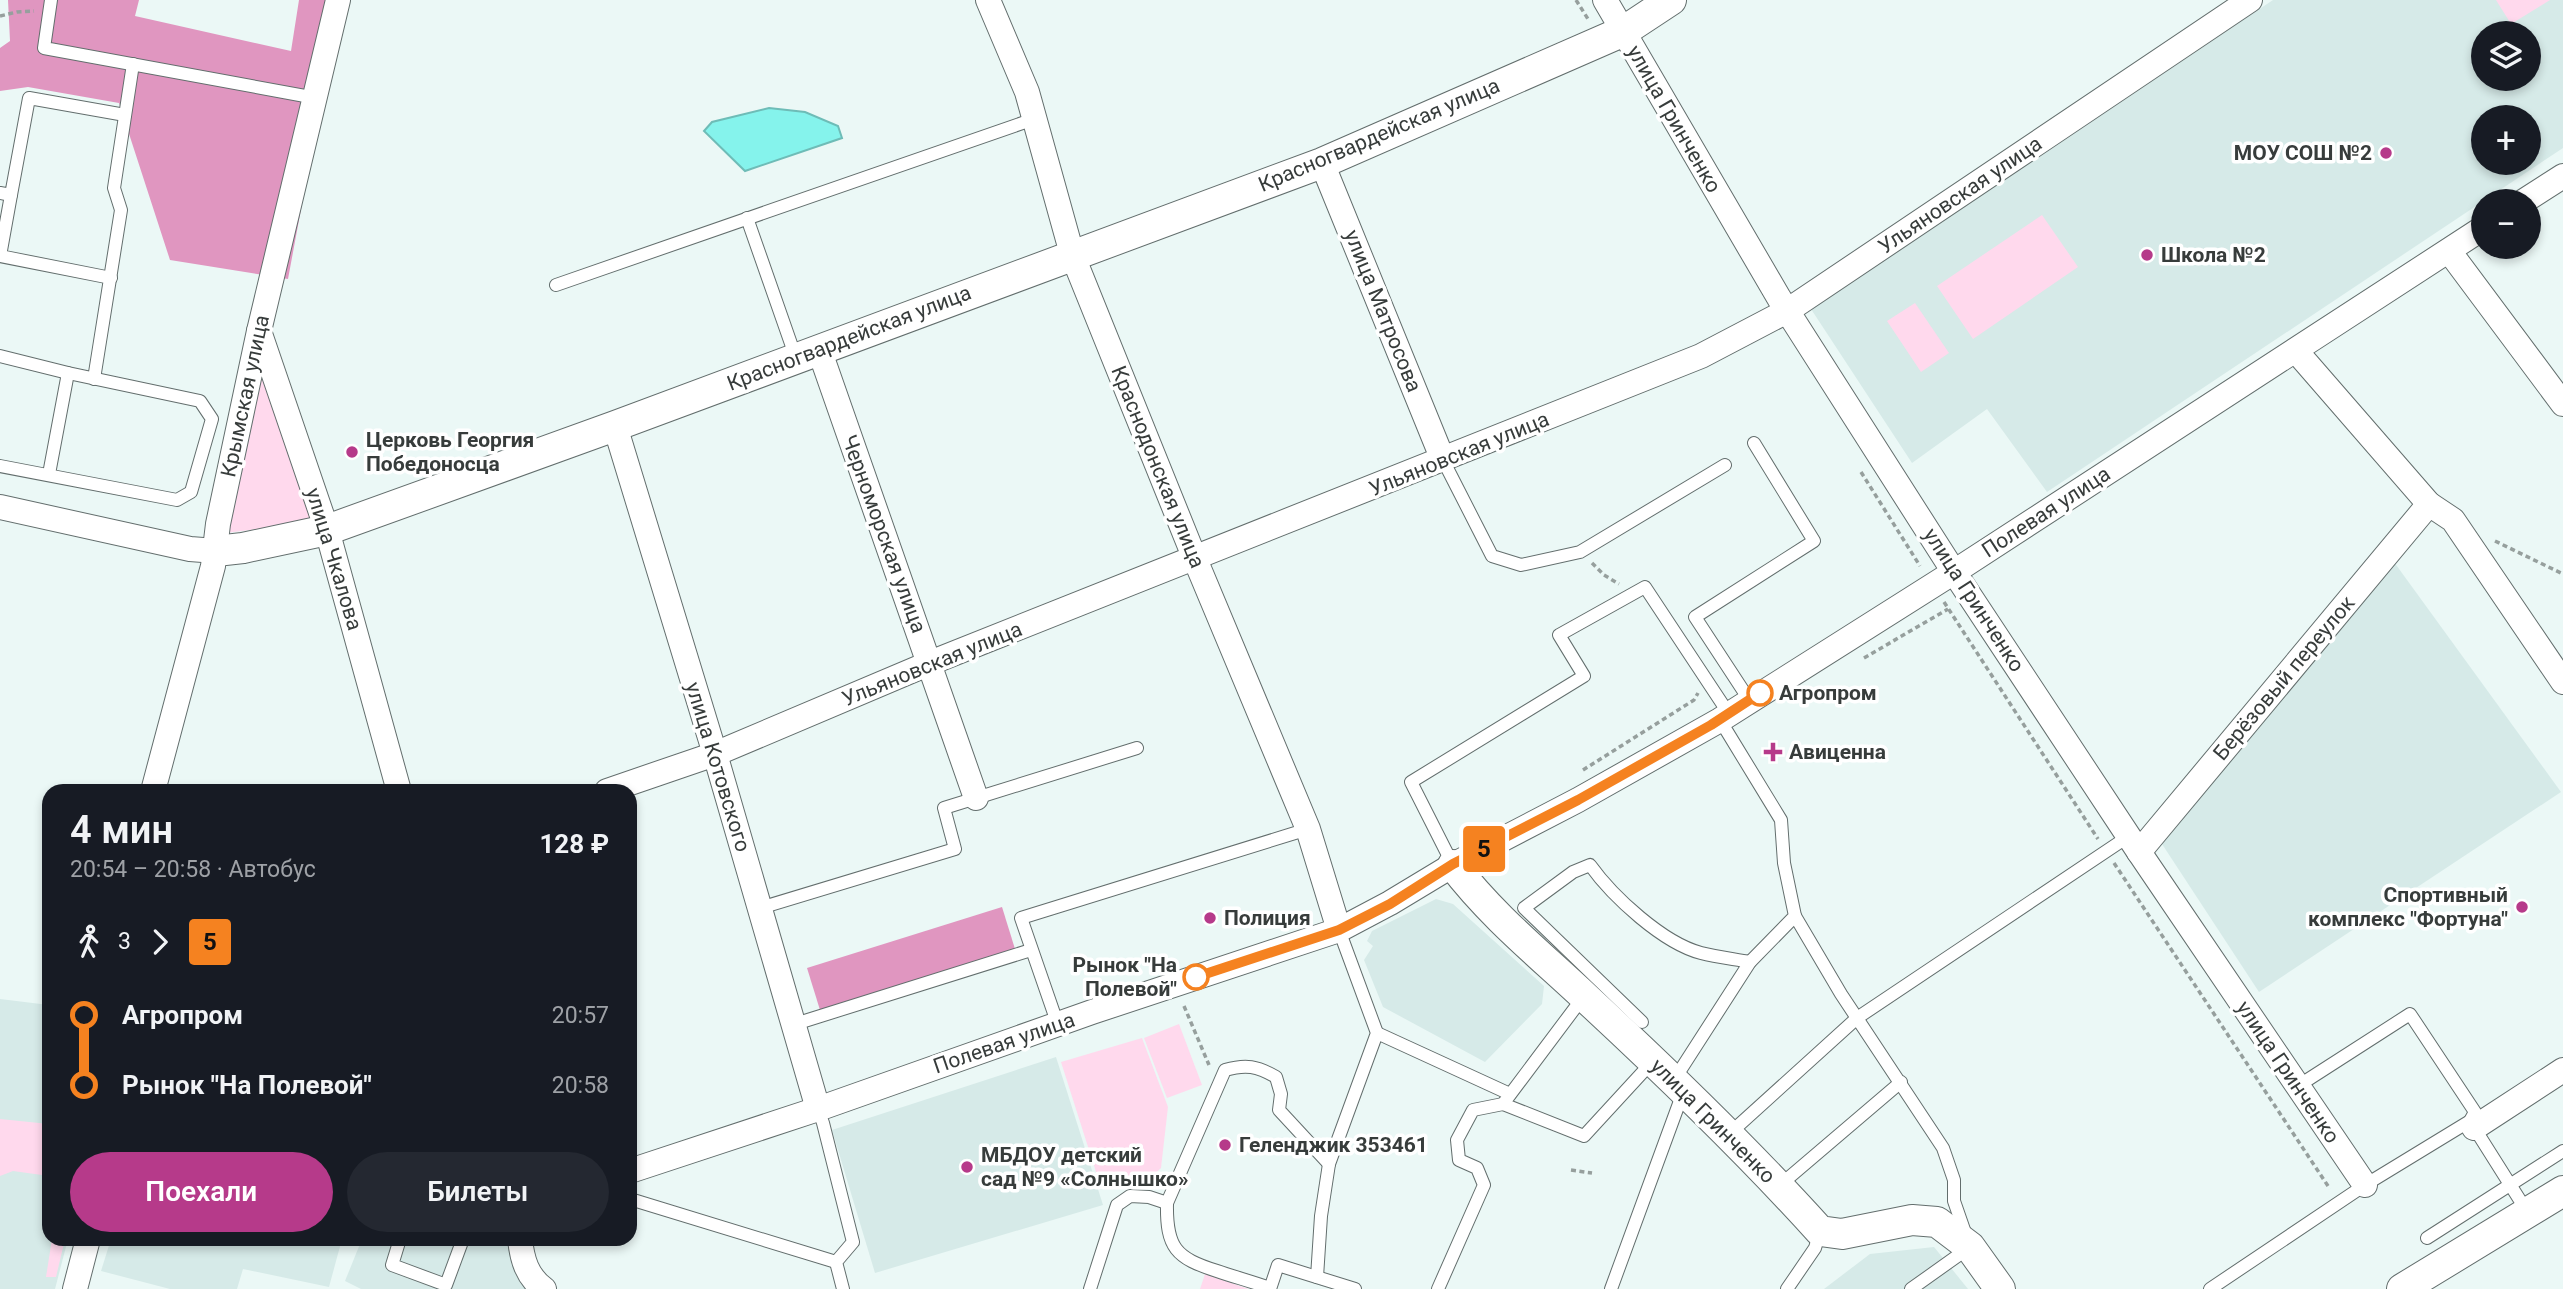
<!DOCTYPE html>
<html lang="ru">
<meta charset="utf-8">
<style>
:root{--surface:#171b24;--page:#242831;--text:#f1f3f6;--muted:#9ea1a6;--accent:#b63a8a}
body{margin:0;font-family:Roboto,sans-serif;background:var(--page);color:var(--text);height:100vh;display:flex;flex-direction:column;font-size:26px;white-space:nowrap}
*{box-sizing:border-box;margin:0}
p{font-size:23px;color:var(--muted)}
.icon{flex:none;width:38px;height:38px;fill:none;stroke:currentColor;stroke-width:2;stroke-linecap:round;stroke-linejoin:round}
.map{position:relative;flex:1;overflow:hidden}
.panel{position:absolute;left:42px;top:784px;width:595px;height:462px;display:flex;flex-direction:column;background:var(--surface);border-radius:21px;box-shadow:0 4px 10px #0003}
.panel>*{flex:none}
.badge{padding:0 14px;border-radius:5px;font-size:24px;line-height:46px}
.controls{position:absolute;left:2471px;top:21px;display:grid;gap:14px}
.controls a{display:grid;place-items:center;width:70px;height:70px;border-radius:50%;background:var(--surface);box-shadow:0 4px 10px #0003;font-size:35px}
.map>.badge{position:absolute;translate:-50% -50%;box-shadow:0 0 0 4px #fff}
.legs{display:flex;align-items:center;gap:10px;height:77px;padding:0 28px;font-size:23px}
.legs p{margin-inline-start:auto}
.head{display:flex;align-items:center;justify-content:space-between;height:119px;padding:0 28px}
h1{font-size:38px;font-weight:600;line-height:52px}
.button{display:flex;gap:14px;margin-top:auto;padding:14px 28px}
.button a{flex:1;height:80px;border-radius:42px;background:var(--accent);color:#fff;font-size:28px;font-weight:600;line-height:80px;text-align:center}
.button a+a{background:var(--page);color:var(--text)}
ul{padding:0 28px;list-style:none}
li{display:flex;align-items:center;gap:24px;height:70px;font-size:26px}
li i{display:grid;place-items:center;width:10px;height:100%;margin:0 9px;background:currentColor}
li i::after{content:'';width:18px;height:18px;margin:-9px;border:5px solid;border-radius:50%;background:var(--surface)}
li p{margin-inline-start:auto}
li:first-child i{background:linear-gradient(#0000 50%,currentColor 0)}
li:last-child i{background:linear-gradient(currentColor 50%,#0000 0)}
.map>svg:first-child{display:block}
.built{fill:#d6eae8;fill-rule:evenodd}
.green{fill:#ffd9ed}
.forest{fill:#e096c0}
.water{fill:#85f3ec;stroke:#6ebcb7;stroke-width:2}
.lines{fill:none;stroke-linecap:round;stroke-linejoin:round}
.service-casing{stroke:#636e6d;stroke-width:14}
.minor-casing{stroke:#636e6d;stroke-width:26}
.tertiary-casing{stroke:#636e6d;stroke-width:32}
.path{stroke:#969f9d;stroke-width:3.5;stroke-dasharray:5 3.5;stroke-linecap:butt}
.service{stroke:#fff;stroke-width:12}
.minor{stroke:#fff;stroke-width:24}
.tertiary{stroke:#fff;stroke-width:30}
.line-1-casing{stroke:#fff;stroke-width:16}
.line-1{stroke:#f58220;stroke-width:10}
.poi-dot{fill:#b63a8a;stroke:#fff;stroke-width:2.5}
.stop-1-dot{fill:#fff;stroke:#f58220;stroke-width:3.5}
.labels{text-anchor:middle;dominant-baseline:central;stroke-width:7;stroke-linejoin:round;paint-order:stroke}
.street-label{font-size:21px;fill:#373c3b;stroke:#fff}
.poi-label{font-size:21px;font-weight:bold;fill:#373c3b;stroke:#fff;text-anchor:start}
.stop-label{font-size:21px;font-weight:bold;fill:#373c3b;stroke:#fff;text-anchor:start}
</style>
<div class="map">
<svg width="2563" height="1289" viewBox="0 0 2563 1289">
<rect width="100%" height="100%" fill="#ebf8f6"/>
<!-- built -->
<g class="built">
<path d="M2273,0H2563V148L2047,492L1987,409L1912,463L1811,309ZM2483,33H2529V79H2483ZM2483,117H2529V163H2483Z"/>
<polygon points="2394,562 2561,792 2259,992 2162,844"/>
<polygon points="1436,899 1453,904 1544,986 1542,1004 1485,1062 1383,1007 1364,960 1373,946 1367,941 1372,931"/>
<polygon points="0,999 49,1005 49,1239 68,1239 55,1289 0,1289"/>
<polygon points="1056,1057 1103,1205 875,1273 832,1130"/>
<polygon points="111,1239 342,1239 329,1287 243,1269 237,1289 170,1289 101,1271"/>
<polygon points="362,1239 515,1239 527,1289 361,1289 345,1281"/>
<polygon points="1934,1247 1968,1289 1824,1289 1870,1254"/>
</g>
<!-- green -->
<g class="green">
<polygon points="2496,0 2550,0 2511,24"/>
<polygon points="2042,215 2078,267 1973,339 1937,286"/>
<polygon points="1915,303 1949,353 1921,372 1887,321"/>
<polygon points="262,358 316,522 226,533"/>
<polygon points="1179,1024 1202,1085 1167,1098 1144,1038"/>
<polygon points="1142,1038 1168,1107 1161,1168 1142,1186 1096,1172 1061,1062"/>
<polygon points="0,1119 49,1124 49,1176 13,1171 0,1176"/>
<polygon points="52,1239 65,1239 56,1277 46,1277"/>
<polygon points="1205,1274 1249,1289 1200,1289"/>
</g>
<!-- forest -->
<g class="forest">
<polygon points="8,0 139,0 135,16 291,51 299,0 340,0 288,279 170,260 119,103 28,87 0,91 0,48 10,41"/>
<polygon points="1002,907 1015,949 820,1010 807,968"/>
</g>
<!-- water -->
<polygon class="water" points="769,108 805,112 838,126 842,138 745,171 704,131 712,122"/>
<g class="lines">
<defs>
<g id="service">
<polyline points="51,0 44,48 316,98"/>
<polyline points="0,193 11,195 29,98 125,115"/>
<polyline points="11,195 0,256 111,278"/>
<polyline points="747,218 796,358"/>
<polyline points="556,285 1034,119"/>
<polyline points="0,356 68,373 49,474"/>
<polyline points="94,379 121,210 114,188 133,64"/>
<polyline points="1443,460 1492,556 1521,565 1580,552 1725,465"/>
<polyline points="0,466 177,500 191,492 212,419 200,401 68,373"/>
<polyline points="1750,701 1695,617 1814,541 1754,443"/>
<polyline points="1453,865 1411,782 1584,676 1559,635 1645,587 1729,714"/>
<polyline points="760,908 955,849 944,808 1137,748"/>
<polyline points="1795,916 1841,994 1943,1148 1954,1180 1954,1201 1970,1247 1911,1289"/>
<polyline points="1584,996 1503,1104 1584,1136 1653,1061"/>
<path d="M1642,1022L1524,908L1573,872L1590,865C1613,897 1663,943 1701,953C1717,957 1734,959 1750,962"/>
<polyline points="795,1024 1031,950"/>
<polyline points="1058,1025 1021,918 1308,829"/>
<polyline points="1377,1033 1510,1094"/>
<polyline points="1674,1080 1750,962 1795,916 1784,863 1781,820 1720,720"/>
<polyline points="2298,1086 2410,1014 2475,1112 2470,1121"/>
<polyline points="818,1109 823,1123 853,1242 836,1262 843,1289"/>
<polyline points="1729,1134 1857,1018 2129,836"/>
<polyline points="1779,1186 1901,1082"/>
<polyline points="630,1199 836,1262"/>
<path d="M1167,1203L1225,1070C1246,1064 1257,1066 1276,1077L1281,1094L1279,1110L1329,1164"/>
<polyline points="2427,1238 2563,1151"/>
<polyline points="400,1239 392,1265 446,1285 463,1239"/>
<polyline points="1317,1277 1321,1216 1329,1164 1377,1033 1339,930"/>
<path d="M1090,1289L1117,1205L1130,1196L1149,1197L1167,1203C1166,1248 1176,1258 1217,1271C1235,1277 1253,1282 1270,1288"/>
<polyline points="1270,1289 1278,1265 1355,1289"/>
<polyline points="1438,1289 1484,1185 1477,1168 1459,1160 1457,1140 1473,1110 1503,1104"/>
<polyline points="1611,1289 1684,1090"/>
<polyline points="1787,1289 1815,1248 1820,1231"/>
<polyline points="2210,1289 2365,1185 2470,1121 2528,1213"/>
</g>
<g id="minor">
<polyline points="988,0 1027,92 1072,254 1195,559 1308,829 1339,930"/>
<polyline points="1605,0 1779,298 1954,572 2139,852 2365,1185"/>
<polyline points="1322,163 1443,460"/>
<polyline points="2524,201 2563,176"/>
<polyline points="2449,251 2563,404"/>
<polyline points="259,331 327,530 399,791"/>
<polyline points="819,349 976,798"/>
<polyline points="2296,351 2429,504 2453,520 2563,682"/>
<polyline points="615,426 715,754 818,1109"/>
<polyline points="0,507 190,549 216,551"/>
<polyline points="153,791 213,566 218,524 259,331 338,0"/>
<polyline points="607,791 715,754 930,663 1701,356 1787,311 2250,0"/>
<polyline points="2139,852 2429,504"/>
<polyline points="2474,1128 2563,1070"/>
<polyline points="630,1171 818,1109 1092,1012 1339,930 1390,903 1453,865 1578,800 1720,720 1954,572 2483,228"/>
<path d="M520,1239C522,1259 527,1277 544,1289"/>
<polyline points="75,1289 88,1239"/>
</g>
<g id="tertiary">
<polyline points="216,551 243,548 327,530 615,426 1322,163 1624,31 1671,0"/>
<path d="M1453,865C1491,915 1539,954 1585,997C1666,1072 1746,1149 1820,1231L1842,1234L1912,1220L1937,1222L1970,1247L2000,1289"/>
<polyline points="2402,1289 2563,1191"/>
</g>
</defs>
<!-- service casing -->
<use href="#service" class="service-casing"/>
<!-- minor casing -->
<use href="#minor" class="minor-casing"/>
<!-- tertiary casing -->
<use href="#tertiary" class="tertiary-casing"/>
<!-- path -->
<g class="path">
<polyline points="1576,0 1588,19"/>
<polyline points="0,16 17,12 34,11"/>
<polyline points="1861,472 1920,566"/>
<polyline points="2495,541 2563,574"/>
<polyline points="1592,563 1604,575 1619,584"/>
<polyline points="1944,602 2098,839"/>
<polyline points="1864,658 1948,609"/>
<polyline points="1583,770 1694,700 1698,693"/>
<polyline points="2114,863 2330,1189"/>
<polyline points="1184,1006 1209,1065"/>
<polyline points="1571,1170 1592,1173"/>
</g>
<!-- service -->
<use href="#service" class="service"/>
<!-- minor -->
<use href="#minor" class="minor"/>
<!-- tertiary -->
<use href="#tertiary" class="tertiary"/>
</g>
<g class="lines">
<defs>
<polyline id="line-1" points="1196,977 1339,930 1390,904 1453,864 1578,800 1711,725 1760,693"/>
</defs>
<!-- line-1 casing -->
<use href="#line-1" class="line-1-casing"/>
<!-- line-1 -->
<use href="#line-1" class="line-1"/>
</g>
<!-- markers -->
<g class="poi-dot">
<circle cx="2386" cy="153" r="7"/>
<circle cx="2147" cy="255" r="7"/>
<circle cx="352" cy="452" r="7"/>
<path d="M1769.5 741.5h7v7h7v7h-7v7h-7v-7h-7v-7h7z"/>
<circle cx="2522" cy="907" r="7"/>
<circle cx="1210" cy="918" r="7"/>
<circle cx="1225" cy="1145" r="7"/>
<circle cx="967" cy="1167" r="7"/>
</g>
<g class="stop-1-dot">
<circle cx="1760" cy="693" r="12"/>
<circle cx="1196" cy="977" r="12"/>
</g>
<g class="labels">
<!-- street labels -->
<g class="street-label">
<text transform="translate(1674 119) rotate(60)">улица Гринченко</text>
<text transform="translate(1379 135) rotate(-23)">Красногвардейская улица</text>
<text transform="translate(1960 195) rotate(-34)">Ульяновская улица</text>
<text transform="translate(1383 311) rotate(68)">улица Матросова</text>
<text transform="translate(849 338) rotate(-21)">Красногвардейская улица</text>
<text transform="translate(245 396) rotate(-78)">Крымская улица</text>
<text transform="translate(1459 454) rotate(-22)">Ульяновская улица</text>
<text transform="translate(1158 467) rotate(68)">Краснодонская улица</text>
<text transform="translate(2046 512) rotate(-33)">Полевая улица</text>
<text transform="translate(884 534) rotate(70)">Черноморская улица</text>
<text transform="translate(334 559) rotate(73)">улица Чкалова</text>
<text transform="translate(1974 600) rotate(57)">улица Гринченко</text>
<text transform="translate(932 664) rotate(-22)">Ульяновская улица</text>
<text transform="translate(2284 678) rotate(-50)">Берёзовый переулок</text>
<text transform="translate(718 767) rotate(73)">улица Котовского</text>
<text transform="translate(1004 1043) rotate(-19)">Полевая улица</text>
<text transform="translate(2288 1072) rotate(56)">улица Гринченко</text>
<text transform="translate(1713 1121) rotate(45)">улица Гринченко</text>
</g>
<!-- poi labels -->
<g class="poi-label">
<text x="2372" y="153" text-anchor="end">МОУ СОШ №2</text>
<text x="2161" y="255">Школа №2</text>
<text x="366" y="440">Церковь Георгия<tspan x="366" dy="24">Победоносца</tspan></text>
<text x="1789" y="752">Авиценна</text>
<text x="2508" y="895" text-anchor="end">Спортивный<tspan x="2508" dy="24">комплекс "Фортуна"</tspan></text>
<text x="1224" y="918">Полиция</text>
<text x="1239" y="1145">Геленджик 353461</text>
<text x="981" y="1155">МБДОУ детский<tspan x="981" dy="24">сад №9 «Солнышко»</tspan></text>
</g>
<!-- stop labels -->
<g class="stop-label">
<text x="1779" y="693">Агропром</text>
<text x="1177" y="965" text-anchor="end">Рынок "На<tspan x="1177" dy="24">Полевой"</tspan></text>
</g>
</g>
</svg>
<div class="controls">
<a><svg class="icon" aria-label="layers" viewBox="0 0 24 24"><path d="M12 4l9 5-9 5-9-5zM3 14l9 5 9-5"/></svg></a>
<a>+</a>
<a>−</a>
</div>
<b class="badge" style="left:1484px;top:849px;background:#f58220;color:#111">5</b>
<section class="panel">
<div class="head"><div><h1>4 мин</h1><p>20:54 – 20:58 · Автобус</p></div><b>128 ₽</b></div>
<div class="legs"><svg class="icon" aria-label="walk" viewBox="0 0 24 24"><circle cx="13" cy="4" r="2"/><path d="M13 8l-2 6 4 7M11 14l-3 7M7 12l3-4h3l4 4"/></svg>3<svg class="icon" aria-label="forward" viewBox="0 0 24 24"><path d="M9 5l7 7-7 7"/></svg><b class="badge" style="background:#f58220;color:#111">5</b></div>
<ul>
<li><i style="color:#f58220"></i><b>Агропром</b><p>20:57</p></li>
<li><i style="color:#f58220"></i><b>Рынок &quot;На Полевой&quot;</b><p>20:58</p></li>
</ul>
<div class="button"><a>Поехали</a><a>Билеты</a></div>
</section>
</div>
